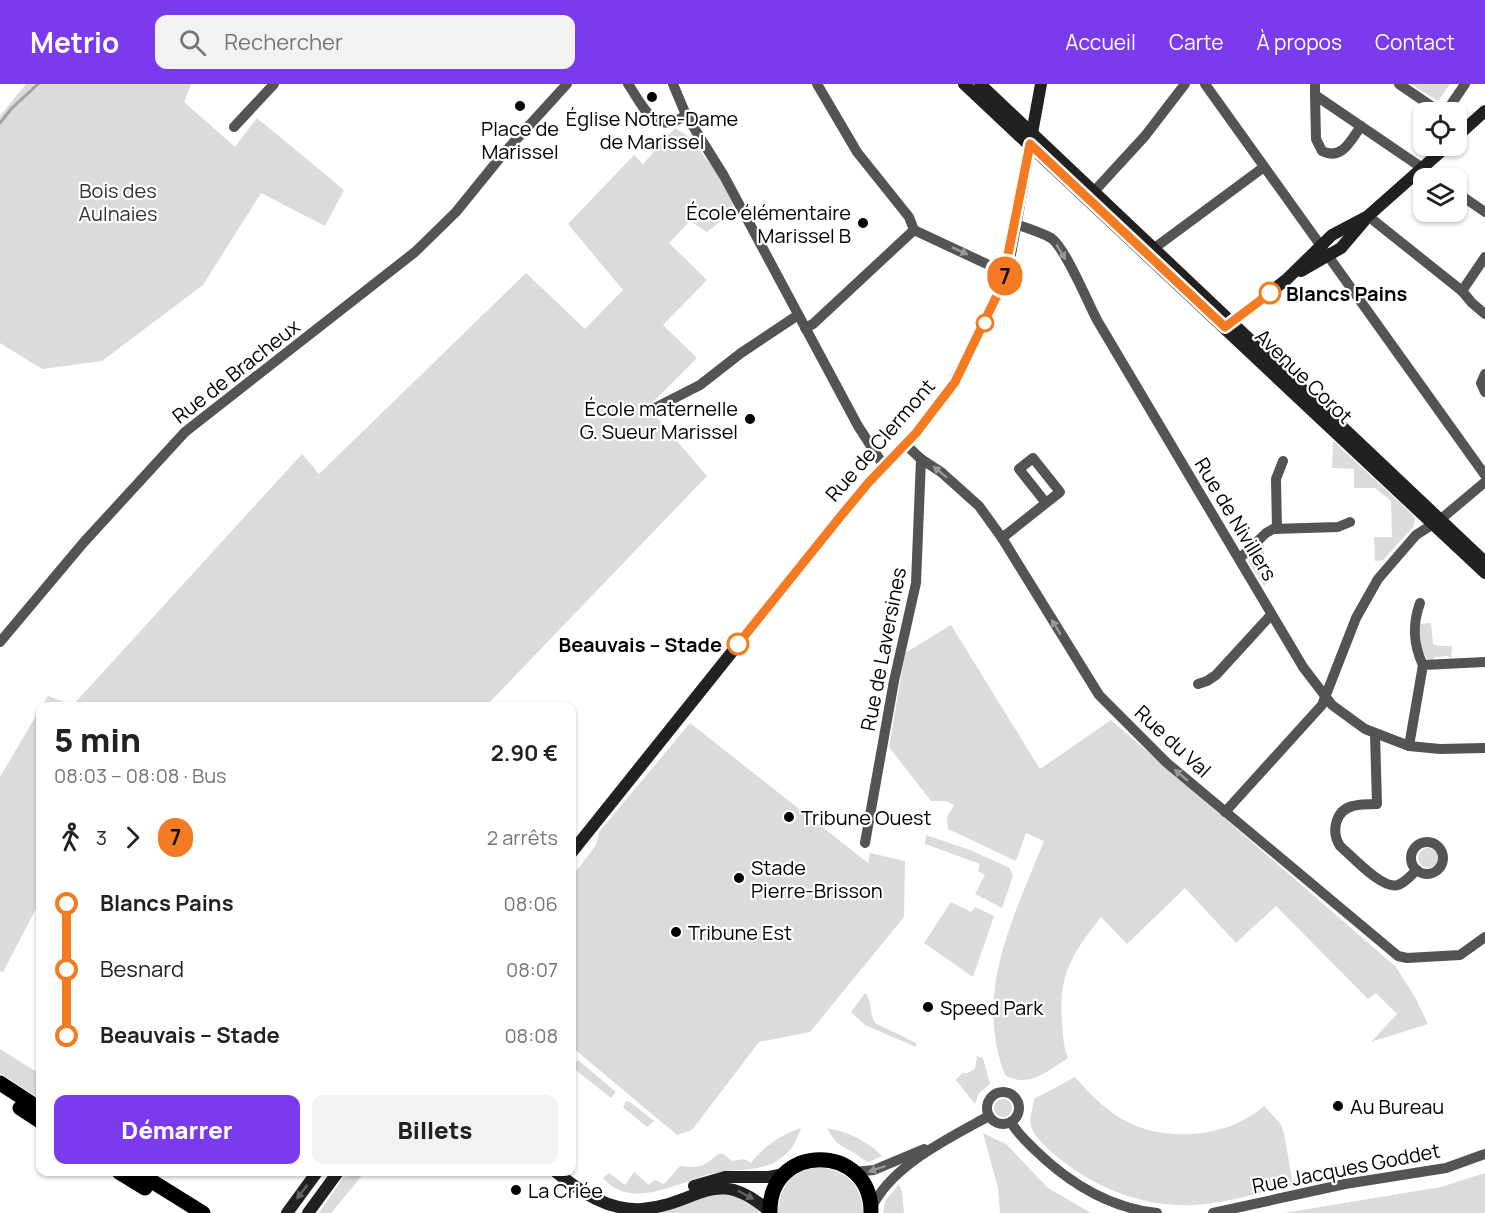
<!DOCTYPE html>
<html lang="fr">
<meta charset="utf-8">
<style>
:root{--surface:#fff;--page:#f2f2f2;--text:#222;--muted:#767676;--accent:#7c3aed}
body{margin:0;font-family:Manrope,sans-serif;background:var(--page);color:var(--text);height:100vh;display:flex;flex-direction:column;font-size:22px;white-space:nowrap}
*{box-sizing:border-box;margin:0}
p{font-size:20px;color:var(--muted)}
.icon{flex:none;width:33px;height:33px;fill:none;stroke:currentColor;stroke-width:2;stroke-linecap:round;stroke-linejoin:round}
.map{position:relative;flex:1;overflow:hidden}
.drawer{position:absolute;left:36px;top:618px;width:540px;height:474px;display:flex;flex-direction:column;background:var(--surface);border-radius:12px;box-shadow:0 2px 4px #0004}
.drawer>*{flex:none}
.badge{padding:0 12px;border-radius:20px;font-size:21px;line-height:39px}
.controls{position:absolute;left:1413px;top:18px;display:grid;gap:12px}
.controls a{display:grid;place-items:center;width:54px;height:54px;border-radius:12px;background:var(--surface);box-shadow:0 2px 4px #0004;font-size:30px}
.map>.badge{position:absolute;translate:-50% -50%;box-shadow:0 0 0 3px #fff}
.legs{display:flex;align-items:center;gap:9px;height:66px;padding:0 18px;font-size:20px}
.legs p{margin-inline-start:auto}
.overview{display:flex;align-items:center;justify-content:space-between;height:102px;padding:0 18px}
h1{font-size:33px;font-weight:800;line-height:45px}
.button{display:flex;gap:12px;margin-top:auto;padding:12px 18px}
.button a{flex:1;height:69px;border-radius:12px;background:var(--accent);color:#fff;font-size:24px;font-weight:800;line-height:69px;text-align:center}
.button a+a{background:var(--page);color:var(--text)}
ul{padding:0 18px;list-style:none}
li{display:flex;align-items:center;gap:21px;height:66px;font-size:22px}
li i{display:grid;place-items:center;width:9px;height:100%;margin:0 8px;background:currentColor}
li i::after{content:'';width:15px;height:15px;margin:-8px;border:4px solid;border-radius:50%;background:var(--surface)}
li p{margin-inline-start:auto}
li:first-child i{background:linear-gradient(#0000 50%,currentColor 0)}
li:last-child i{background:linear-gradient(currentColor 50%,#0000 0)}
header{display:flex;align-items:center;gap:36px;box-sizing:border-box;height:84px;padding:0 30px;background:var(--accent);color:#fff}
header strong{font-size:28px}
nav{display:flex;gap:33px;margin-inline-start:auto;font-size:21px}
.search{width:420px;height:54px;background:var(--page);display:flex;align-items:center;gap:15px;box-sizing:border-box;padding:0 21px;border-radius:12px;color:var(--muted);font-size:22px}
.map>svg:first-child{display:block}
.green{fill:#dbdbdb}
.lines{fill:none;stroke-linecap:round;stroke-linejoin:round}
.stream{stroke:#a2a2a2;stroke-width:3}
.street{stroke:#545454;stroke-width:10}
.secondary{stroke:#212121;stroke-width:12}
.primary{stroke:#000;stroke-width:15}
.oneway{fill:#989898}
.oneway2{fill:#646464}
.line-1-casing{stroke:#fff;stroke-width:14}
.line-1{stroke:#f47b21;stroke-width:9}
.poi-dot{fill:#000;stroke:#fff;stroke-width:2}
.stop-1-dot{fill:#fff;stroke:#f47b21;stroke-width:3}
.labels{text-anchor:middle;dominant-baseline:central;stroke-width:4.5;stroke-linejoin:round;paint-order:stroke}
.poi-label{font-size:20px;fill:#000;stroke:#fff;text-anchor:start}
.park-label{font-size:20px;fill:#323232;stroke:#fff}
.stop-label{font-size:20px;font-weight:bold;fill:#000;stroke:#fff;text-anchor:start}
.street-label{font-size:20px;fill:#000;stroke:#fff}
</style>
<header>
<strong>Metrio</strong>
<div class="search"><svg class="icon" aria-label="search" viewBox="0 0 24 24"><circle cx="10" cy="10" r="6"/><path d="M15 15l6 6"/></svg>Rechercher</div>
<nav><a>Accueil</a><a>Carte</a><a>À propos</a><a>Contact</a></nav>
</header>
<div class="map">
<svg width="1485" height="1129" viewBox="0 0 1485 1129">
<rect width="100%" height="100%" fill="#fff"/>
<!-- green -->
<g class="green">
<polygon points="26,0 191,0 184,18 235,63 257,34 344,106 325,142 261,109 203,201 102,277 42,285 0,259 0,32"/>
<polygon points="1411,0 1450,0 1438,17"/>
<polygon points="675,44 689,53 726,100 735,126 707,148 690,137 669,159 707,196 663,241 697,274 657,314 647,322 707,392 486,622 42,622 48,612 73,621 302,370 319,390 526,189 585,245 623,206 568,140 634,71 643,80"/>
<polygon points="1333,357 1413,431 1415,435 1414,442 1383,476 1375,477 1374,453 1392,453 1391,417 1375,404 1354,404 1354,385 1332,384"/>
<polygon points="1264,460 1265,503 1248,477"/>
<polygon points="1431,539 1433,560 1439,562 1452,562 1451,574 1448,572 1435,573 1433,576 1427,575 1420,560 1418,540"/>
<path d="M951,541L1040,685L1111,636L1396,883L1416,915L1428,940L1371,958L1397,930L1376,909L1368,915L1276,822L1236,859L1185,804L1127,860L1101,833C1073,869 1058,890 1062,938C1063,950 1063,962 1068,974C1047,987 1029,1005 1005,991C973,908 1014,833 1044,757L1026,749L1016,777L948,745L947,733L954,721L945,717H931L889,663L905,569Z"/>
<polygon points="40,625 40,817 3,888 0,887 0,693"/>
<polygon points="690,639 868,779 870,769 905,777 904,833 810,948 759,958 692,1046 677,1051 572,963 572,793 596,761 599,748"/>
<polygon points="926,751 970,766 1010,784 1013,792 1002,824 975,810 985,791 978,787 980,780 925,760"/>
<circle cx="1428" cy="774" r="10"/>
<polygon points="951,818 971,828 975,823 994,832 973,893 924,859"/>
<path d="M865,909C873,918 869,929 875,939L916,959V963L865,941L851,928Z"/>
<polygon points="0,965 40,990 40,1015 0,989"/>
<polygon points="977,972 983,974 990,1000 979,1009 975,1020 956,996 962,989 967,989 975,985"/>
<polygon points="578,976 616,1008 611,1014 572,983"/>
<path d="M1075,993C1090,1010 1104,1025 1124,1036C1164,1059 1229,1054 1264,1022L1280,1039L1284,1049L1293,1101C1261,1108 1227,1119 1194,1121C1143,1124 1092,1103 1054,1070C1046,1063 1034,1053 1031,1042C1029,1034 1033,1023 1034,1015Z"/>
<circle cx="1003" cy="1024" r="9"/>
<polygon points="626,1017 630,1018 654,1037 647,1043 625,1025 623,1023"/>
<path d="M801,1044C794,1062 791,1069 773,1079C757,1087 736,1085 719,1088C682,1095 633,1129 603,1094L609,1089L625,1101L634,1088L649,1101L654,1096L664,1100L680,1082C688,1083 697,1084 705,1080C712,1077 714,1071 722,1069L732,1077L744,1075L751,1079C764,1062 781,1051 801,1044Z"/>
<path d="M827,1044C850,1049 865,1055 882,1072L869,1078C863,1077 861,1073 856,1070C838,1059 839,1064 827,1044Z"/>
<polygon points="983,1049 1006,1060 1048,1104 1091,1129 1000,1129 998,1104"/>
<path d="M820,1083C847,1088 862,1100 863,1129H777C782,1099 790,1088 820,1083Z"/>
<polygon points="352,1088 365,1088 331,1129 319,1129 343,1094"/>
<polygon points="1485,1089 1485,1129 1284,1129 1441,1103"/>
<polygon points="899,1100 902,1108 904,1129 883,1129 885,1117"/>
<polygon points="730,1110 748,1116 758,1125 759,1129 645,1129 697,1113"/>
</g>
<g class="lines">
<!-- stream -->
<polyline class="stream" points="0,39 11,25 38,0"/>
<!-- street -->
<g class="street">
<path d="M628,0C644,23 654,53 686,31"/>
<polyline points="673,0 686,31 724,92 858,342 884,382"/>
<polyline points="817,0 857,68 909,133 914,146 1006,189"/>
<polyline points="1205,0 1485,391"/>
<polyline points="1315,0 1315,11 1437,94"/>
<polyline points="1399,0 1440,28"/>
<path d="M1315,11L1316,55L1322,67C1342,77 1351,56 1361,42"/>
<polyline points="1446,28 1465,0"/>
<polyline points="234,43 274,0"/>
<polyline points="1456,108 1485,128"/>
<polyline points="1088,114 1145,52 1185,0"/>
<polyline points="1368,132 1462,207 1472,219 1485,230"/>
<path d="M1015,140C1027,144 1040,148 1051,154C1065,163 1088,219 1097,236L1303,583L1332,621L1365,645L1409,662L1440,665L1485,664"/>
<polyline points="1149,168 1264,83"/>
<polyline points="1462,207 1485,173"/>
<polyline points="805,244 813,240 914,146"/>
<polyline points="1485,290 1481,299 1485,308"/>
<polyline points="653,325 700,301 741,269 798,231"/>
<polyline points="905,360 921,375 941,388 979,422 1002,454 1099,611 1167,679 1398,872 1407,874 1460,871 1485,853"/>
<polyline points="1277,445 1276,395 1283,377"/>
<polyline points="1002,454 1060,408 1033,374 1019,385 1046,419"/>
<polyline points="1239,475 1266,449 1273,445 1338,443 1350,438"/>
<path d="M1420,519C1412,541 1413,560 1423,581"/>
<polyline points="0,558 84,458 185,348 415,168 456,128 503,70 567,0"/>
<polyline points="1198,600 1207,597 1216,591 1271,531"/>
<path d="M1375,650L1377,720C1369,720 1360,720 1353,722C1335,726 1331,748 1340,762C1352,772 1382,806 1398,801C1406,798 1411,791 1417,786"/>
<polyline points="1409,662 1423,581 1485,578"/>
<polyline points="1225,728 1322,621 1356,534 1378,495 1416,451 1441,435 1485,398"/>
<circle cx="1427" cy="774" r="16"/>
<polyline points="865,759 894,597 916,499 921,375"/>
<circle cx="1003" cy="1024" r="16"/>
<path d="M1011,1038C1017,1049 1026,1057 1035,1066C1069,1099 1109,1124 1157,1129"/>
<polyline points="854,1088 874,1086 924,1065"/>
<path d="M871,1125C890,1082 949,1054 989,1032"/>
<polyline points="1213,1129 1345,1100 1446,1084 1485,1070"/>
</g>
<!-- secondary -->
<g class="secondary">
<polyline points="964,0 1485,489"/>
<polyline points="980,0 1485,478"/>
<polyline points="1456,53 1485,27"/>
<polyline points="1301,187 1341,164 1364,137"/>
<polyline points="1228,241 1287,195 1332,151 1368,132 1447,62"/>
<polyline points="572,768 840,433 869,398 916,349 951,304 998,211 1010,170 1041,0"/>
<path d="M556,1088C581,1108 608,1127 642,1125C699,1121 715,1079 770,1128"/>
<polyline points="694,1102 725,1093 769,1093 784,1090"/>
<polyline points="287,1129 317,1088"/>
<polyline points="308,1129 338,1088"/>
</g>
<!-- primary -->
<g class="primary">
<polyline points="0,999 40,1025"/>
<polyline points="20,1024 40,1037"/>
<polyline points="119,1088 145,1104"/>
<polyline points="137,1088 203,1129"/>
<path d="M770,1129C768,1058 872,1058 871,1129"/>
</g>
</g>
<!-- one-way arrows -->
<defs><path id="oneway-solid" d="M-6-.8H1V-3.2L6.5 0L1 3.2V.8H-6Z" transform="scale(1.5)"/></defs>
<g class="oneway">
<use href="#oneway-solid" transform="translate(960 167) rotate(25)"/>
<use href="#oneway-solid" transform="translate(1061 168) rotate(59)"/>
<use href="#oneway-solid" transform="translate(940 388) rotate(-141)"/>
<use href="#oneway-solid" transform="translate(1056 543) rotate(-121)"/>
<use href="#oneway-solid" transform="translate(1181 691) rotate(-140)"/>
<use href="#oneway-solid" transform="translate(877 1085) rotate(162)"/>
</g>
<g class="oneway2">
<use href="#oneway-solid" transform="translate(302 1108) rotate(127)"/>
<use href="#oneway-solid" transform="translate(746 1111) rotate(28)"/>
</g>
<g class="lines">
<defs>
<polyline id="line-1" points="738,560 840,433 869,398 916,349 955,298 1002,201 1030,60 1225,243 1270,209"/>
</defs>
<!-- line-1 casing -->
<use href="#line-1" class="line-1-casing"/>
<!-- line-1 -->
<use href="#line-1" class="line-1"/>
</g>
<!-- markers -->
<g class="poi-dot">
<circle cx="652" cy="13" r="6"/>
<circle cx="520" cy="22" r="6"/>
<circle cx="863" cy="139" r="6"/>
<circle cx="750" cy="335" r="6"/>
<circle cx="789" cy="733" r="6"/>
<circle cx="739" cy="794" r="6"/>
<circle cx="676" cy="848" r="6"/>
<circle cx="928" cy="923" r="6"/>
<circle cx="1338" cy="1022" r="6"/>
<circle cx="516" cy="1106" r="6"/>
</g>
<g class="stop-1-dot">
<circle cx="1270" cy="209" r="10"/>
<circle cx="985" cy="239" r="8"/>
<circle cx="738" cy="560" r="10"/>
</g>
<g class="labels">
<!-- poi labels -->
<g class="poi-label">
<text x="652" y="34" text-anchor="middle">Église Notre-Dame<tspan x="652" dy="23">de Marissel</tspan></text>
<text x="520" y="44" text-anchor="middle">Place de<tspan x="520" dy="23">Marissel</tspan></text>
<text x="851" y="128" text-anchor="end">École élémentaire<tspan x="851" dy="23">Marissel B</tspan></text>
<text x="738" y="324" text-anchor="end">École maternelle<tspan x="738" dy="23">G. Sueur Marissel</tspan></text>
<text x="801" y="733">Tribune Ouest</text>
<text x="751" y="783">Stade<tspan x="751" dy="23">Pierre-Brisson</tspan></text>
<text x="688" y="848">Tribune Est</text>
<text x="940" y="923">Speed Park</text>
<text x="1350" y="1022">Au Bureau</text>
<text x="528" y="1106">La Criée</text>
</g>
<!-- park labels -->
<g class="park-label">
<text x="118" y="106">Bois des<tspan x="118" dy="23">Aulnaies</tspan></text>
</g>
<!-- stop labels -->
<g class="stop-label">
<text x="1286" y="209">Blancs Pains</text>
<text x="722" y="560" text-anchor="end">Beauvais – Stade</text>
</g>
<!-- street labels -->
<g class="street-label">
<text transform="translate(236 287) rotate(-38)">Rue de Bracheux</text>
<text transform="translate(1304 292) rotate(44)">Avenue Corot</text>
<text transform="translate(880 356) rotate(-49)">Rue de Clermont</text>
<text transform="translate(1236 435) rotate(59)">Rue de Nivillers</text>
<text transform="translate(883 565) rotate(-79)">Rue de Laversines</text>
<text transform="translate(1173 657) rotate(43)">Rue du Val</text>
<text transform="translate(1346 1084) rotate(-11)">Rue Jacques Goddet</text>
</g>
</g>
</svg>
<div class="controls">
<a><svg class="icon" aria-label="locate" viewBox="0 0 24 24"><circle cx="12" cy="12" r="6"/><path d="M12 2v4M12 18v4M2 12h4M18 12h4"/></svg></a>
<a><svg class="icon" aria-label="layers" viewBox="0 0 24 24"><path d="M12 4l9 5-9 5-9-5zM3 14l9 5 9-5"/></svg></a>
</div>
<b class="badge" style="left:1005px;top:192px;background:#f47b21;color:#111">7</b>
<section class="drawer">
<div class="overview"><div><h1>5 min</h1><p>08:03 – 08:08 · Bus</p></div><b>2.90 €</b></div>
<div class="legs"><svg class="icon" aria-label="walk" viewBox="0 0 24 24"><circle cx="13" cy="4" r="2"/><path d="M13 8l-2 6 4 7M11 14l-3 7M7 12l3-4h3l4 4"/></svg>3<svg class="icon" aria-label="forward" viewBox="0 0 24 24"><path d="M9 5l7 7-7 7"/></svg><b class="badge" style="background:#f47b21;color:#111">7</b><p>2 arrêts</p></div>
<ul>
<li><i style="color:#f47b21"></i><b>Blancs Pains</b><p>08:06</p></li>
<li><i style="color:#f47b21"></i><span>Besnard</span><p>08:07</p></li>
<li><i style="color:#f47b21"></i><b>Beauvais – Stade</b><p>08:08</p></li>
</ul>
<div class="button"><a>Démarrer</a><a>Billets</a></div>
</section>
</div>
